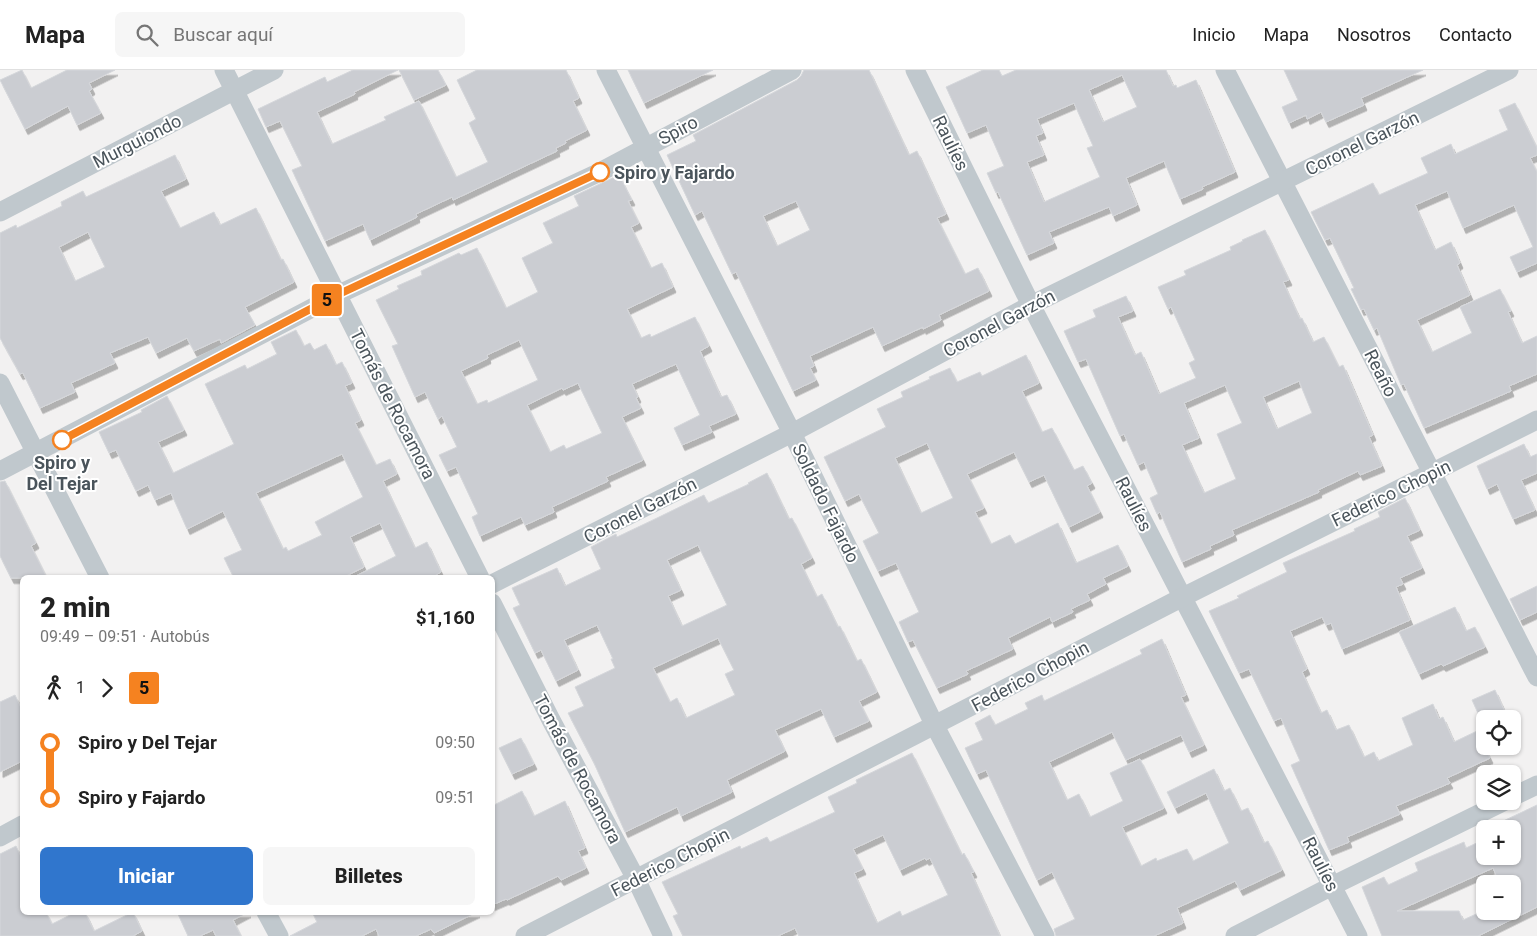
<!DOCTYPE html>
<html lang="es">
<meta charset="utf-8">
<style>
:root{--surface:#fff;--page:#f6f6f6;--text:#222;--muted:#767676;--line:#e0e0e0;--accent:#3076cd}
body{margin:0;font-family:Roboto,sans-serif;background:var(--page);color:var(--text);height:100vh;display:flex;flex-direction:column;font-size:19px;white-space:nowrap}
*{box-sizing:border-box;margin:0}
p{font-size:16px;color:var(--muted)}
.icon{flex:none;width:28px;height:28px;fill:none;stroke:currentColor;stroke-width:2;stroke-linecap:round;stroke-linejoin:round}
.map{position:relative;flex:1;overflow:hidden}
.drawer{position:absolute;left:20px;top:505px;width:475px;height:340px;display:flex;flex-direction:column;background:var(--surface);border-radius:8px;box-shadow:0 1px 4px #0004}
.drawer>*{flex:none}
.badge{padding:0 10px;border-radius:4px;font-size:18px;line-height:32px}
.buttons{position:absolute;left:1476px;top:640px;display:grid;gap:10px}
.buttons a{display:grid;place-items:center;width:45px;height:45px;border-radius:8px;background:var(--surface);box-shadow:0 1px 4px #0004;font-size:25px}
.map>.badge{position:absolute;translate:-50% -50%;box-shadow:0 0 0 2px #fff}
.legs{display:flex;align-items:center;gap:8px;height:55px;padding:0 20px;font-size:16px}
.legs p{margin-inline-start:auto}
.summary{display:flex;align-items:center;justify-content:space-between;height:85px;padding:0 20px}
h1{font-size:28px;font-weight:800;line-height:38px}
.action{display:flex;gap:10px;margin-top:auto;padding:10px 20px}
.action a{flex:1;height:58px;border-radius:8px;background:var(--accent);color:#fff;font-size:20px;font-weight:800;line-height:58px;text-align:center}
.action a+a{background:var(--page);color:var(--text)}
ul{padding:0 20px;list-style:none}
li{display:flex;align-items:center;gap:18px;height:55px;font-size:19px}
li i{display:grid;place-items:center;width:8px;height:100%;margin:0 6px;background:currentColor}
li i::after{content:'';width:12px;height:12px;margin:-6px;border:4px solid;border-radius:50%;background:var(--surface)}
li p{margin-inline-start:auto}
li:first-child i{background:linear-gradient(#0000 50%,currentColor 0)}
li:last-child i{background:linear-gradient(currentColor 50%,#0000 0)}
header{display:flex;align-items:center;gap:30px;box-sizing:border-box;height:70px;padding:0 25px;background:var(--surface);border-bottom:1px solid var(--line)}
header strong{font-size:24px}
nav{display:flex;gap:28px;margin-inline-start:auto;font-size:18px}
.search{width:350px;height:45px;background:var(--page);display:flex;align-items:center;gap:12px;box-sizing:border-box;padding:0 18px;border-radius:8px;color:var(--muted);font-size:19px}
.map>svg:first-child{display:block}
.building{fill:#cbcdd2;stroke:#d5d7db;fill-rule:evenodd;filter:url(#shadow)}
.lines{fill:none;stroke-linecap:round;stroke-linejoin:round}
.minor{stroke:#c0c8cd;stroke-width:19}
.line-1-casing{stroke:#fff;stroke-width:11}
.line-1{stroke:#f58220;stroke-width:8}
.stop-1-dot{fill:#fff;stroke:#f58220;stroke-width:2.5}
.labels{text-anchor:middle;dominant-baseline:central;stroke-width:4;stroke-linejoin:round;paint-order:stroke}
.street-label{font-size:18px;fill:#4a545b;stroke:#fff}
.stop-label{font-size:18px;font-weight:bold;fill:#4a545b;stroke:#fff;text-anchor:start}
</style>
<header>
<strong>Mapa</strong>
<div class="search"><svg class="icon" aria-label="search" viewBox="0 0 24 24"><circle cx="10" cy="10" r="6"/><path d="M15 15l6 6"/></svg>Buscar aquí</div>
<nav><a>Inicio</a><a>Mapa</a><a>Nosotros</a><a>Contacto</a></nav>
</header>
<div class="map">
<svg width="1537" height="866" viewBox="0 0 1537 866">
<defs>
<filter id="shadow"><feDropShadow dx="3" dy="5.5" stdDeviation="0" flood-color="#0004"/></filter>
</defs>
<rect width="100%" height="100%" fill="#f2f1f1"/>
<!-- building -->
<g class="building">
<polygon points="22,0 31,18 67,0 115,0 89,13 92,19 89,21 101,43 77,55 68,36 25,59 0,10"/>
<polygon points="353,0 398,0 354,22 355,24 317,42 332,74 386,50 384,47 419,31 456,107 488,92 469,53 476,49 457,10 477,0 566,0 579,28 573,31 587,60 565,71 566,73 556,78 557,81 453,130 452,127 416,144 417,147 370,170 363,154 325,171 292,100 302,96 280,51 266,57 258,39 325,7 327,12"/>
<polygon points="399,0 438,0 446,15 414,30"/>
<polygon points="628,0 713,0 644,33"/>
<path d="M804,0H869L909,85L917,81L946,144L937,148L965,204L978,198L989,221L939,245L941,250L923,259V257L882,276L873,257L810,286L814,296L810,298L816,310L793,321L736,202L732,204L702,141L695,145L667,85L696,71L693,65L797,10L801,6ZM796,131L810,160L777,176L763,146Z"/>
<path d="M983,0H999L1002,6L1016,0H1166L1173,16L1176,15L1177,18L1196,10L1235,102L1202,117L1203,119L1180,129L1164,91L1126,108L1137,135L1113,146L1109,137L1049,162L1054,173L1027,185L998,122L996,123L987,103L1004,96L986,55L967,63L946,17ZM1122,5L1137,37L1103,52L1089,20ZM1074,33L1093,76L1087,78L1100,107L1044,132L1027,92L1044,85L1036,66L1043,63L1037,49Z"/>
<polygon points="1284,0 1423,0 1361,28 1364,35 1326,52 1321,42 1307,49 1306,45 1289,53 1282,37 1298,30"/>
<polygon points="1515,33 1537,78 1537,85 1530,88 1537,102 1537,193 1517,202 1510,187 1533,177 1514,135 1463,158 1447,121 1415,135 1435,180 1451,172 1460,193 1457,195 1470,225 1417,250 1432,282 1472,263 1460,237 1500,219 1511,241 1508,242 1522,273 1537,266 1537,304 1509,316 1511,321 1424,358 1404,314 1401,315 1377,258 1374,260 1364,239 1361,240 1357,231 1351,219 1354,218 1330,168 1325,170 1311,142 1373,113 1379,125 1428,103 1421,88 1451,74 1455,84 1508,60 1499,40"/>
<path d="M175,85L186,109L161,121L180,158L214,142L220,155L256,138L281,190L283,189L294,212L245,237L255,255L221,273L220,269L194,281L187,268L156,283L148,267L110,283L115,293L71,313L75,322L40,338L23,303L20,304L0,268V163L16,155L17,158L62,136L61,132L83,121L86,127ZM88,162L105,197L75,211L59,177Z"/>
<path d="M619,105L632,130L628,131L639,153L631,157L651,198L662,193L673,217L627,239L641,268L650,264L651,267L695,247L709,276L700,281L721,327L727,325L736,344L709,356L712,362L682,375L674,358L700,345L676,294L632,314L638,327L636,328L641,338L622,347L643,390L606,407L608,411L552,437L554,442L525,455L521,447L480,466L472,447L478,444L456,397L447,401L439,385L457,377L442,346L438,349L425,322L415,327L392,276L398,274L376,230L399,219L397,216L422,205L421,201L459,183L461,185L477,178L506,238L538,222L522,188L553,173L543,153L579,136L574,126ZM519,270L538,310L488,333L487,330L477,334L461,301L488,288L487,285ZM578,313L602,363L566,379L564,375L550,382L527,335L562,318L563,320Z"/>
<path d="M1265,160L1289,210L1283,212L1300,249L1302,248L1313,272L1324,267L1339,297L1343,295L1373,365L1369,367L1382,396L1360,405L1358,401L1318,420L1319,422L1232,460L1234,465L1210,476L1211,479L1182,492L1160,442L1157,444L1150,428L1158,424L1144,392L1138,395L1124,364L1120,366L1086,289L1078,292L1064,261L1096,247L1093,240L1126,226L1133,241L1118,247L1135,285L1141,282L1159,324L1196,308L1189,293L1195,290L1171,237L1168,239L1158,217L1186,205L1184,201L1231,180L1230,177L1243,171L1242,170ZM1299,311L1312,343L1277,359L1263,327ZM1225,315L1242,353L1217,364L1236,409L1204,423L1182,375L1199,368L1184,333Z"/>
<path d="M296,260L304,276L310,273L314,280L326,274L336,295L342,292L352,313L345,316L361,350L355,353L376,395L390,389L397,404L383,411L415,478L427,472L441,502L431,508H352L396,486L380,453L350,467L364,497L342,508H234L224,488L242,480L223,441L187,459L171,423L155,430L148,415L136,421L116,380L109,383L99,362L142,342L141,340L167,326L184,360L158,372L173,403L234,374L205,314L245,295L247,299L277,284L271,272ZM342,384L363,427L315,452L322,465L288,481L286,477L283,479L256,423Z"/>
<path d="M1026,285L1039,313L1022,321L1042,362L1052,358L1074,400L1083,396L1092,413L1087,416L1100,442L1069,457L1044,405L1029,412L1014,382L967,404L984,438L975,442L991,474L1010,465L1015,474L1058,453L1076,493L1118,475L1128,496L1103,508L1106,514L1087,524L1090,530L1071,539L1073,542L1052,552L1050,547L1008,568L1013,579L966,601L968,604L937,618L913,570L908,572L899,552L919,542L896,493L878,501L863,471L879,463L859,424L845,431L824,387L886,357L877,339L903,327L901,322L930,309L929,307L950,298L957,312L980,302L982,306ZM927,373L953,428L921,443L895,388Z"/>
<polygon points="1524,374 1530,387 1537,384 1537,403 1521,410 1535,440 1513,449 1497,414 1487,419 1477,396"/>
<path d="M767,403L789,449L792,448L812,488L801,494L817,527L822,524L838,557L840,556L857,591L861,589L877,622L859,631L869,651L834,667L821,639L775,660L785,681L727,710L732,722L681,746L677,737L625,762L594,693L568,643L584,636L575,617L615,598L611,589H613L597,555L564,570L578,600L556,611L541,580L535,583L521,554L513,538L520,535L512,518L557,498L565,516L601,499L591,477L616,464L617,467L657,448L704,425L708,433L749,414L748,413ZM698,475L727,535L682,556L668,526L681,520L667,490ZM718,568L734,600L725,604L735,625L686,648L677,628L670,632L653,598Z"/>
<polygon points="5,411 36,473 31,476 47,508 11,508 0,486 0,412"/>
<polygon points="1405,428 1420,460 1407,466 1422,498 1400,508 1403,514 1396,517 1410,550 1342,579 1331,553 1326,555 1322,547 1290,561 1307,599 1302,602 1321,643 1327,640 1336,660 1349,655 1364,687 1374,682 1378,691 1413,675 1402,648 1433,634 1439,649 1443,647 1454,672 1477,661 1490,688 1447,708 1450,713 1396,736 1400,744 1347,767 1349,772 1329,780 1291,695 1300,691 1281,648 1274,651 1249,599 1239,603 1209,541 1239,528 1237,526 1287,502 1283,493 1355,461 1354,459 1380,447 1378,442"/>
<polygon points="1537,516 1537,542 1520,550 1510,529"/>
<polygon points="1455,537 1466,561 1475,557 1485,577 1443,596 1441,594 1419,604 1399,562"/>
<polygon points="1162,569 1186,625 1181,627 1204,675 1189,682 1181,665 1126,690 1112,662 1049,692 1067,730 1079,724 1090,747 1123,731 1110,703 1140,689 1164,738 1122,757 1141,796 1156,788 1157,791 1187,779 1193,791 1229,773 1206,723 1175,738 1167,722 1214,699 1224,721 1230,718 1241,741 1248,738 1264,773 1268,771 1282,800 1240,820 1235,811 1177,838 1183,853 1154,866 1056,866 1054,859 1075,849 1052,802 1037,810 986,700 977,704 965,678 983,670 975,653 990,645 995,655 1028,639 1025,633 1042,625 1044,631 1142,584 1140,580"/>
<polygon points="1495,620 1505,642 1490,649 1485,649 1485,651 1482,652 1472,630"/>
<polygon points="15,625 22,640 22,691 0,702 0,632"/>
<polygon points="521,668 534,694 512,704 499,678"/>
<path d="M912,683L962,785L964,783L974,802L971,803L1000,866H799L795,858L778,866H683L673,846L678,844L662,812L740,776L741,779L767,767L770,772L835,742L828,727L857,713L856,710ZM883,765L900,800L925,788L926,790L930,788L948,825L902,846L900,841L877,853L854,803L863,799L853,779Z"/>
<polygon points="522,721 534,746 565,731 585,778 578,781 586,798 561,810 558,806 507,830 506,829 492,835 492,736"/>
<path d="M1537,735V837L1478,866H1382L1362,817L1384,807L1388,815L1418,801L1415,793L1464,772L1466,778L1485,769V786H1512V759H1502L1499,753ZM1493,798L1500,814H1512V841L1485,840L1463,850L1459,841H1397Z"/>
<polygon points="16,776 22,789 22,842 46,842 52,854 76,842 85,842 94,861 133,842 142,861 133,866 0,866 0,784"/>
<polygon points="177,842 248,842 233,850 241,866 216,866 213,860 200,866 188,866"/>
<polygon points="312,842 477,842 434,863 431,859 416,866 379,866 376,859 362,866 290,866 317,852"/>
</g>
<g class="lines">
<!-- minor -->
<g class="minor">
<polyline points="224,0 480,508"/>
<polyline points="606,0 792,363 935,656 1045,866"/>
<polyline points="915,0 1031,235 1358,866"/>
<polyline points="1225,0 1537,607"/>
<polyline points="0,142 274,0"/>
<polyline points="0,313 100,508"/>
<polyline points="0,401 337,225 600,102 792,0"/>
<polyline points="492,514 792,363 1031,235 1509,0"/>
<polyline points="492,533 551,650 636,809 663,866"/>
<polyline points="1512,727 1537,715"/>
<polyline points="0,767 22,755"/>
<polyline points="266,842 279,866"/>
<polyline points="525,866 1183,527 1537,350"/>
<polyline points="1235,866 1332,816 1505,731"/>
</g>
</g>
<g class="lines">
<defs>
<polyline id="line-1" points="62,370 337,225 600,102"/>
</defs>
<!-- line-1 casing -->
<use href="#line-1" class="line-1-casing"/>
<!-- line-1 -->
<use href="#line-1" class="line-1"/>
</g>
<!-- markers -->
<g class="stop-1-dot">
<circle cx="600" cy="102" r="9"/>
<circle cx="62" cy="370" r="9"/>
</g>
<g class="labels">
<!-- street labels -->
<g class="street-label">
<text transform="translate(678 60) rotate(-28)">Spiro</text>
<text transform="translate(137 71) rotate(-27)">Murguiondo</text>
<text transform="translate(951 73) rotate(64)">Raulíes</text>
<text transform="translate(1362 73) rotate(-26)">Coronel Garzón</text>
<text transform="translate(999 253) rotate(-28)">Coronel Garzón</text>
<text transform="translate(1381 303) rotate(63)">Reaño</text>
<text transform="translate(393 334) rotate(63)">Tomás de Rocamora</text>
<text transform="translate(1391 423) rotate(-26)">Federico Chopin</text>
<text transform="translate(826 433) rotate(64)">Soldado Fajardo</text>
<text transform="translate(1134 434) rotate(63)">Raulíes</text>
<text transform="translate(640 440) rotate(-27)">Coronel Garzón</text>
<text transform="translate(1030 606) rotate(-28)">Federico Chopin</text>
<text transform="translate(578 699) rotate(62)">Tomás de Rocamora</text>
<text transform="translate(670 792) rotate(-27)">Federico Chopin</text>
<text transform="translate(1321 794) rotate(63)">Raulíes</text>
</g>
<!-- stop labels -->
<g class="stop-label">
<text x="614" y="102">Spiro y Fajardo</text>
<text x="62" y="392" text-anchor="middle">Spiro y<tspan x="62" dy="21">Del Tejar</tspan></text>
</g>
</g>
</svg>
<div class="buttons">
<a><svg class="icon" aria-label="locate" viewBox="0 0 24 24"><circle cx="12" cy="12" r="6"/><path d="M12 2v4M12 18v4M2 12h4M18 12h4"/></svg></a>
<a><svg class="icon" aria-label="layers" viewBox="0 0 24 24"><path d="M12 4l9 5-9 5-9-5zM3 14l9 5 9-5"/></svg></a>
<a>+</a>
<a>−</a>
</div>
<b class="badge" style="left:327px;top:230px;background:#f58220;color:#111">5</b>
<section class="drawer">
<div class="summary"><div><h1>2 min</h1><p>09:49 – 09:51 · Autobús</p></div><b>$1,160</b></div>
<div class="legs"><svg class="icon" aria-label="walk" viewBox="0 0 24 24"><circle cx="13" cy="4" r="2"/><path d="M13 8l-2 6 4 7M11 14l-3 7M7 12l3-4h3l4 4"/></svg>1<svg class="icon" aria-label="forward" viewBox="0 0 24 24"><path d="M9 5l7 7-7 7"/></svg><b class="badge" style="background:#f58220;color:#111">5</b></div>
<ul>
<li><i style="color:#f58220"></i><b>Spiro y Del Tejar</b><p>09:50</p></li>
<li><i style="color:#f58220"></i><b>Spiro y Fajardo</b><p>09:51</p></li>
</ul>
<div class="action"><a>Iniciar</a><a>Billetes</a></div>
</section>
</div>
